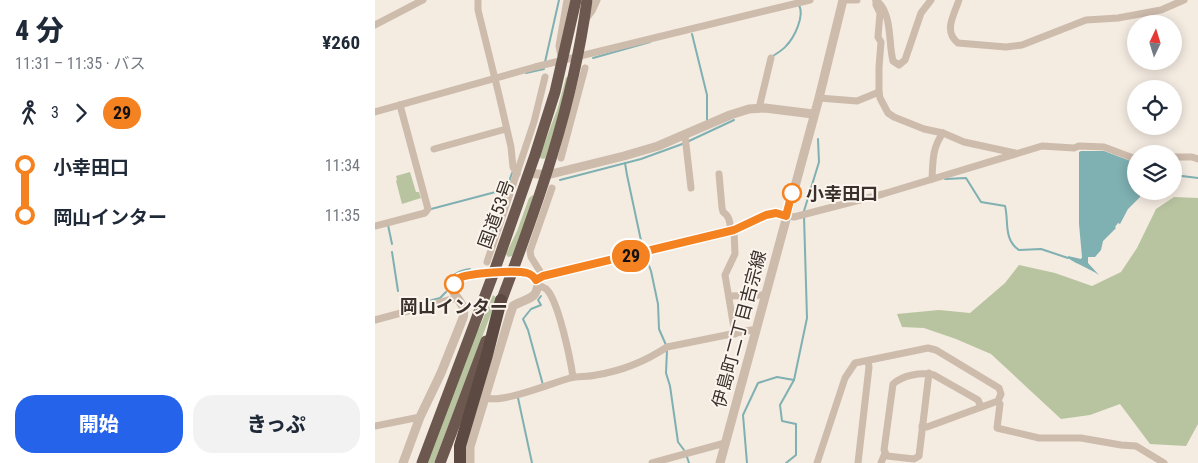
<!DOCTYPE html>
<html lang="ja">
<meta charset="utf-8">
<style>
:root{--surface:#fff;--page:#f2f2f3;--text:#1f2937;--muted:#747a83;--accent:#2563eb}
body{margin:0;font-family:"Roboto Condensed","Noto Sans JP",sans-serif;background:var(--page);color:var(--text);height:100vh;display:flex;flex-direction:column;font-size:19px;white-space:nowrap}
*{box-sizing:border-box;margin:0}
p{font-size:16px;color:var(--muted)}
.icon{flex:none;width:28px;height:28px;fill:none;stroke:currentColor;stroke-width:2;stroke-linecap:round;stroke-linejoin:round}
.map{position:relative;flex:1;overflow:hidden}
.drawer{display:flex;flex-direction:column;background:var(--surface);width:375px}
.drawer>*{flex:none}
.badge{padding:0 10px;border-radius:16px;font-size:18px;line-height:32px}
.needle{width:32px;rotate:4deg}
.tools{position:absolute;left:752px;top:15px;display:grid;gap:10px}
.tools a{display:grid;place-items:center;width:55px;height:55px;border-radius:50%;background:var(--surface);box-shadow:0 2px 12px #0003;font-size:25px}
.map>.badge{position:absolute;translate:-50% -50%;box-shadow:0 0 0 2px #fff}
.legs{display:flex;align-items:center;gap:8px;height:55px;padding:0 15px;font-size:16px}
.legs p{margin-inline-start:auto}
.headline{display:flex;align-items:center;justify-content:space-between;height:85px;padding:0 15px}
h1{font-size:28px;font-weight:800;line-height:38px}
.cta{display:flex;gap:10px;margin-top:auto;padding:10px 15px}
.cta a{flex:1;height:58px;border-radius:20px;background:var(--accent);color:#fff;font-size:20px;font-weight:800;line-height:58px;text-align:center}
.cta a+a{background:var(--page);color:var(--text)}
ul{padding:0 15px;list-style:none}
li{display:flex;align-items:center;gap:18px;height:50px;font-size:19px}
li i{display:grid;place-items:center;width:8px;height:100%;margin:0 6px;background:currentColor}
li i::after{content:'';width:12px;height:12px;margin:-6px;border:4px solid;border-radius:50%;background:var(--surface)}
li p{margin-inline-start:auto}
li:first-child i{background:linear-gradient(#0000 50%,currentColor 0)}
li:last-child i{background:linear-gradient(currentColor 50%,#0000 0)}
main{display:flex;flex:1;min-height:0}
.map>svg:first-child{display:block}
.green{fill:#b8c4a0}
.water{fill:#7fb0b2}
.lines{fill:none;stroke-linecap:round;stroke-linejoin:round}
.stream{stroke:#7fb0b2;stroke-width:2}
.minor{stroke:#cdbbac;stroke-width:7}
.tertiary{stroke:#cdbbac;stroke-width:9}
.trunk{stroke:#6c584f;stroke-width:11}
.motorway{stroke:#5c4a42;stroke-width:12}
.line-1-casing{stroke:#fff;stroke-width:11}
.line-1{stroke:#f58220;stroke-width:8}
.stop-1-dot{fill:#fff;stroke:#f58220;stroke-width:2.5}
.labels{text-anchor:middle;dominant-baseline:central;stroke-width:4;stroke-linejoin:round;paint-order:stroke}
.stop-label{font-size:18px;font-weight:bold;fill:#3b302b;stroke:#fbf5ee;text-anchor:start}
.street-label{font-size:18px;fill:#3b302b;stroke:#fbf5ee}
</style>
<main>
<section class="drawer">
<div class="headline"><div><h1>4 分</h1><p>11:31 – 11:35 · バス</p></div><b>¥260</b></div>
<div class="legs"><svg class="icon" aria-label="walk" viewBox="0 0 24 24"><circle cx="13" cy="4" r="2"/><path d="M13 8l-2 6 4 7M11 14l-3 7M7 12l3-4h3l4 4"/></svg>3<svg class="icon" aria-label="forward" viewBox="0 0 24 24"><path d="M9 5l7 7-7 7"/></svg><b class="badge" style="background:#f58220;color:#111">29</b></div>
<ul>
<li><i style="color:#f58220"></i><b>小幸田口</b><p>11:34</p></li>
<li><i style="color:#f58220"></i><b>岡山インター</b><p>11:35</p></li>
</ul>
<div class="cta"><a>開始</a><a>きっぷ</a></div>
</section>
<div class="map">
<svg width="823" height="463" viewBox="0 0 823 463">
<rect width="100%" height="100%" fill="#f4ebe1"/>
<!-- green -->
<g class="green">
<polygon points="191,77 194,79 171,157 169,159 165,158 165,155 183,107"/>
<polygon points="35,172 41,192 44,192 46,198 27,204 21,181 22,180 21,176"/>
<polygon points="158,195 160,197 137,256 133,257 131,254 142,231 154,198"/>
<polygon points="799,197 823,198 823,424 811,446 775,444 745,404 715,415 686,419 616,354 581,339 549,328 527,327 522,314 564,310 595,313 630,283 644,265 680,273 717,286 746,272 762,248 781,209"/>
<polygon points="118,295 122,298 59,463 51,463 93,349 105,326"/>
</g>
<!-- water -->
<path class="water" d="M706,151H729L761,163V191H765V197L753,209L745,224L743,223L740,227L741,228L728,241L726,250L720,257H713V263L724,275C714,268 703,265 693,258V256L706,259L707,257L704,224V152Z"/>
<g class="lines">
<!-- stream -->
<g class="stream">
<polyline points="317,34 332,95 332,121"/>
<path d="M398,56C402,53 408,50 411,46C419,38 430,16 424,5"/>
<polyline points="218,58 275,42"/>
<polyline points="170,62 184,0"/>
<polyline points="151,73 169,69"/>
<polyline points="314,141 359,120"/>
<polyline points="250,163 252,175 268,250 276,271 283,304 284,329 291,345"/>
<polyline points="799,177 807,176 823,178"/>
<path d="M570,179L591,178L606,202L630,206C634,221 628,239 644,250L666,249L693,258"/>
<polyline points="185,180 266,159 310,143"/>
<polyline points="56,209 132,189"/>
<polyline points="429,211 444,162 443,139"/>
<polyline points="13,225 17,244"/>
<polyline points="112,248 137,173"/>
<polyline points="17,252 23,291"/>
<path d="M73,282C79,273 84,271 95,269"/>
<polyline points="166,296 163,300 166,305 156,309 148,319 153,330 168,385"/>
<polyline points="26,298 27,310"/>
<polyline points="44,305 46,303 65,298 71,292"/>
<polyline points="292,350 291,373 295,386 303,442 309,450"/>
<polyline points="143,398 157,463"/>
<polyline points="312,457 314,463"/>
<polyline points="372,463 368,415 383,383 402,377 419,380"/>
<polyline points="411,463 421,455 421,424 407,421 405,405 419,380 432,318 429,216"/>
</g>
<!-- minor -->
<g class="minor">
<polyline points="103,0 103,10 124,95 136,147 138,167 142,174"/>
<polyline points="471,0 482,0"/>
<polyline points="501,0 501,5 505,13 503,37 506,42 504,67 504,92 505,98 513,113 519,117 549,129 568,133 589,142 640,153"/>
<path d="M501,0C518,14 513,42 518,61L524,65L530,60L546,13L556,0"/>
<path d="M584,0C579,15 568,31 583,43L631,47L647,45L711,20L743,18L786,10L809,0"/>
<polyline points="211,19 217,11 222,0"/>
<polyline points="0,25 48,0"/>
<polyline points="186,56 184,46 192,0"/>
<polyline points="444,98 482,101 504,92"/>
<polyline points="384,108 396,58"/>
<polyline points="0,112 160,67 435,0"/>
<polyline points="310,136 316,188"/>
<polyline points="59,149 131,129"/>
<polyline points="782,154 787,150 793,154"/>
<polyline points="799,157 817,157 823,159"/>
<polyline points="186,158 210,68"/>
<path d="M344,174L347,208L348,212C355,216 355,224 356,231"/>
<path d="M557,179C558,161 557,148 568,133"/>
<polyline points="0,226 50,213 53,209 25,105"/>
<polyline points="359,231 360,254 350,275 360,334"/>
<polyline points="112,262 159,122 170,77"/>
<polyline points="168,276 156,257 155,251 177,188"/>
<polyline points="161,280 168,276 359,231 391,215 401,213 419,217 508,194 667,146 699,148 704,146 729,147 761,159"/>
<path d="M163,285C167,287 170,287 173,291C184,305 195,357 198,377"/>
<polyline points="355,296 390,295"/>
<polyline points="0,320 81,298"/>
<path d="M554,373L544,456L539,459L512,456L509,450L518,384C528,375 546,372 559,375L603,400L606,407"/>
<path d="M110,398C129,403 174,384 195,378C203,376 213,377 221,375C246,371 271,361 292,347L376,330L380,331"/>
<polyline points="623,401 625,404 622,428 664,438 706,438 746,445 761,446 789,463"/>
<polyline points="0,426 45,417"/>
<polyline points="277,463 350,443"/>
<polyline points="442,463 470,378 480,363 553,348 561,350 624,388 626,394 623,401 552,427 547,426"/>
<polyline points="483,463 494,367 493,361"/>
<polyline points="506,463 510,453"/>
</g>
<!-- tertiary -->
<g class="tertiary">
<polyline points="154,173 172,175 249,156 283,146 355,115 374,109 390,108 438,114"/>
<path d="M28,463L45,417L66,373L88,318C89,314 89,309 87,305C81,294 73,292 83,278C97,274 161,263 163,284C163,287 161,293 159,295C154,300 144,302 138,306L135,315L95,447V463"/>
<polyline points="345,463 444,98 468,0"/>
</g>
<!-- trunk -->
<g class="trunk">
<path d="M124,307C162,207 198,106 212,0"/>
<polyline points="47,463 119,272 160,155 180,92 201,0"/>
<polyline points="65,463 111,341"/>
</g>
<!-- motorway -->
<polyline class="motorway" points="85,463 85,446 112,355 126,300"/>
</g>
<g class="lines">
<defs>
<path id="line-1" d="M79,284C81,282 82,279 84,278C94,273 141,270 152,273C156,274 159,277 161,280L168,276L359,230L391,215L401,213L411,216L417,193"/>
</defs>
<!-- line-1 casing -->
<use href="#line-1" class="line-1-casing"/>
<!-- line-1 -->
<use href="#line-1" class="line-1"/>
</g>
<!-- markers -->
<g class="stop-1-dot">
<circle cx="417" cy="193" r="9"/>
<circle cx="79" cy="284" r="9"/>
</g>
<g class="labels">
<!-- stop labels -->
<g class="stop-label">
<text x="431" y="193">小幸田口</text>
<text x="79" y="306" text-anchor="middle">岡山インター</text>
</g>
<!-- street labels -->
<g class="street-label">
<text transform="translate(121 214) rotate(-70)">国道53号</text>
<text transform="translate(364 329) rotate(-75)">伊島町二丁目吉宗線</text>
</g>
</g>
</svg>
<div class="tools">
<a><svg class="needle" viewBox="-14 -14 28 28"><path d="M0-13l5 13h-10z" fill="#e53935"/><path d="M0 13l5-13h-10z" fill="#747a83"/></svg></a>
<a><svg class="icon" aria-label="locate" viewBox="0 0 24 24"><circle cx="12" cy="12" r="6"/><path d="M12 2v4M12 18v4M2 12h4M18 12h4"/></svg></a>
<a><svg class="icon" aria-label="layers" viewBox="0 0 24 24"><path d="M12 4l9 5-9 5-9-5zM3 14l9 5 9-5"/></svg></a>
</div>
<b class="badge" style="left:256px;top:256px;background:#f58220;color:#111">29</b>
</div>
</main>
